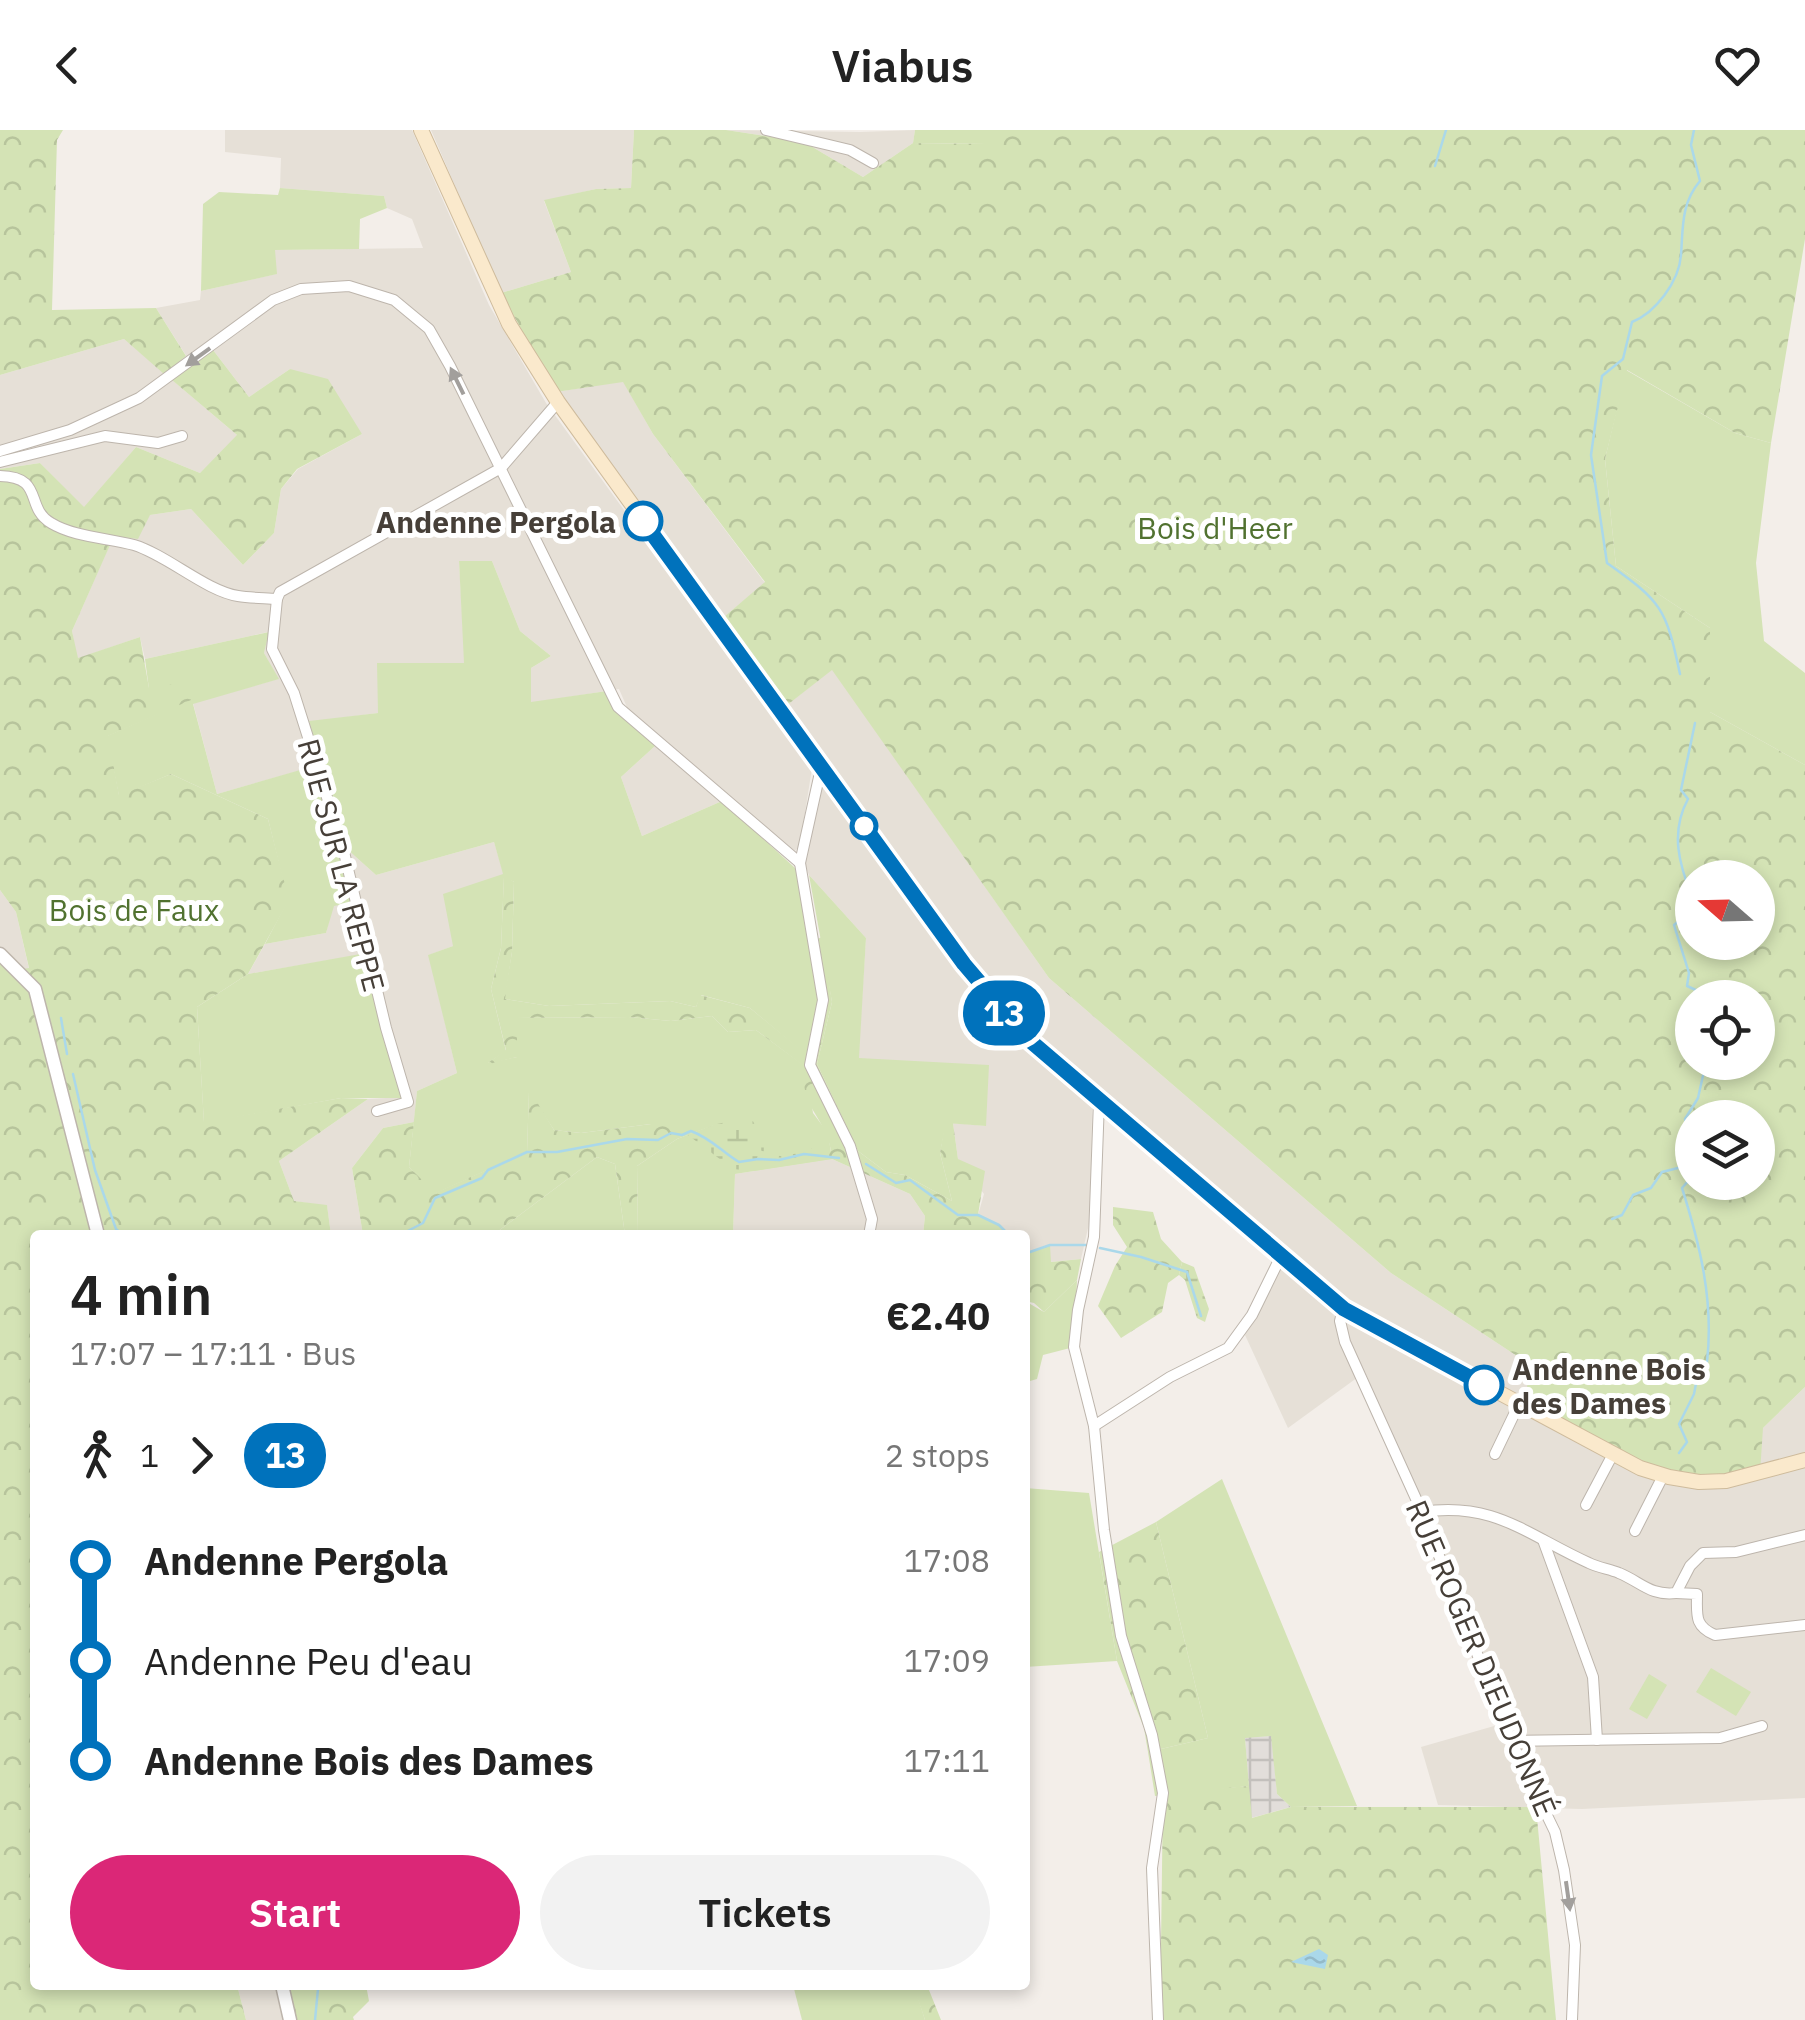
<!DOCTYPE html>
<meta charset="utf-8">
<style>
:root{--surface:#fff;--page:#f2f2f2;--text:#222;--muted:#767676;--accent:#db2777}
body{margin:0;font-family:"IBM Plex Sans",sans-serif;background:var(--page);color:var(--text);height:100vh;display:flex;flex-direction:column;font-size:38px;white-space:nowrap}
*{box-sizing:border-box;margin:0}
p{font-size:32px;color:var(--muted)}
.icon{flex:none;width:55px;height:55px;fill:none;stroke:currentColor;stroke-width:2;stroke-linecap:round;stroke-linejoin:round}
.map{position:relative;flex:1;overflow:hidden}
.panel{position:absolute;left:30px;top:1100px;width:1000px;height:760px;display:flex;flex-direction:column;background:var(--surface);border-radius:10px;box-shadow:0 5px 15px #0003}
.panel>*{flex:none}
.badge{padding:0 20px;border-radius:32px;font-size:35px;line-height:65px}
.needle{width:65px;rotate:290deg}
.controls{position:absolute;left:1675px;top:730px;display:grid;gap:20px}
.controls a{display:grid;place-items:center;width:100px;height:100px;border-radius:50%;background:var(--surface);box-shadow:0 5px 15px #0003;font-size:50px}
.map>.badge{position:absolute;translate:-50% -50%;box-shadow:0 0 0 5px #fff}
.legs{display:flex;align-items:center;gap:15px;height:110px;padding:0 40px;font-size:32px}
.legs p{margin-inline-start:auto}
.headline{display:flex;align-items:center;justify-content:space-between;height:170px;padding:0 40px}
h1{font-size:55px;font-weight:600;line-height:75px}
.button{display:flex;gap:20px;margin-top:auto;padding:20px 40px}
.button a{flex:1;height:115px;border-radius:60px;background:var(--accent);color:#fff;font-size:40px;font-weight:600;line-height:115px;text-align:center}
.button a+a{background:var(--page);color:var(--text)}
ul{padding:0 40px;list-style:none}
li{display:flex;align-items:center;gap:35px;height:100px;font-size:38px}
li i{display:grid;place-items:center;width:15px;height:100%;margin:0 12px;background:currentColor}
li i::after{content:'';width:25px;height:25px;margin:-12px;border:8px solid;border-radius:50%;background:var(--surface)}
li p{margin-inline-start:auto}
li:first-child i{background:linear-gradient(#0000 50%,currentColor 0)}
li:last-child i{background:linear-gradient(currentColor 50%,#0000 0)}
header{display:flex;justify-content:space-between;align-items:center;height:130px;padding:0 40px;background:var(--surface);font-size:45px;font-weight:600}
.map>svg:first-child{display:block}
.residential{fill:#e6e0d7}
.industrial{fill:url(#industrial-grid)}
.grass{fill:#d4e3b5}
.forest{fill:url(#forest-crowns);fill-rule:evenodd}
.wetland{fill:url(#wetland-marsh)}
.water{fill:url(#water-ripples)}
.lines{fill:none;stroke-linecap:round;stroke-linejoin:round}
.stream{stroke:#aad8ea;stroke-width:2.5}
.minor-casing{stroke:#bdb5ac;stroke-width:12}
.tertiary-casing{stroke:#bdb5ac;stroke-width:15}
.secondary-casing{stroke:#cebb9c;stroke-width:16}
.minor{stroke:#fff;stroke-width:10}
.tertiary{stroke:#fff;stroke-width:12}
.secondary{stroke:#fae9cc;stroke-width:14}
.oneway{fill:#a29f9c}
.line-1-casing{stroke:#fff;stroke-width:22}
.line-1{stroke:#0072bc;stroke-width:15}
.stop-1-dot{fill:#fff;stroke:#0072bc;stroke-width:5}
.labels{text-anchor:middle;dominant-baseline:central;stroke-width:10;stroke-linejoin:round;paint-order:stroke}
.stop-label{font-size:30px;font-weight:bold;fill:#463f38;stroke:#fff;text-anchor:end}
.park-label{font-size:30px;fill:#517230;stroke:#fff}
.street-label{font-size:30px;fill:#463f38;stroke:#fff}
</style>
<header><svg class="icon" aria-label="back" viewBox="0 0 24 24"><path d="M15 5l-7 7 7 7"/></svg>Viabus<svg class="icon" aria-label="heart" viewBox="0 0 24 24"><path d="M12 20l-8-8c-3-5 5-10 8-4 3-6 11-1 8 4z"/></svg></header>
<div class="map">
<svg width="1805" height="1890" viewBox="0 0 1805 1890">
<defs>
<pattern id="industrial-grid" width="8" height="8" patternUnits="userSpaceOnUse" patternTransform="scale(2.5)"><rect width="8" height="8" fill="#e2deda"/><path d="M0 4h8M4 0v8" fill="none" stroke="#c3c0bc"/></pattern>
<pattern id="forest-crowns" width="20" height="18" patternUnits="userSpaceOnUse" patternTransform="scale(2.5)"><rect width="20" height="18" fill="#d4e3b5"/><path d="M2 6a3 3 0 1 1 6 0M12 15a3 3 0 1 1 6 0" fill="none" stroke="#b7c49c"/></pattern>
<pattern id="wetland-marsh" width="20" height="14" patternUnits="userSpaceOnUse" patternTransform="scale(2.5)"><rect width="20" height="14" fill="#d4e3b5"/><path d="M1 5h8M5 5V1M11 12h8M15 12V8" fill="none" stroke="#b7c49c"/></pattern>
<pattern id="water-ripples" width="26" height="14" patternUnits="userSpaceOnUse" patternTransform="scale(2.5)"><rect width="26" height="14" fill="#aad8ea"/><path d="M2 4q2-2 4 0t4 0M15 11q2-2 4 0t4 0" fill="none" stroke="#94bac9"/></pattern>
</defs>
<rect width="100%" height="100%" fill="#f3eee9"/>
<!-- residential -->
<g class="residential">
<polygon points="225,0 412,0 489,175 546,273 812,638 800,715 795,721 629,582 619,559 531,573 531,538 551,526 520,501 492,431 459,431 465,534 378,583 310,592 323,634 217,664 193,573 278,549 264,523 268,502 145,529 140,507 77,529 72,501 114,405 150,385 191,379 243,435 274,403 281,359 298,339 362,304 290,239 249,267 213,220 192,235 156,178 200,170 201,161 276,144 274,120 423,118 412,89 387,78 384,66 280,58 281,28 225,22"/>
<polygon points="431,0 634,0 631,58 596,59 544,71 571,142 501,163"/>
<polygon points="726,0 860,2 915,0 913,13 863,47 804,12"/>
<polygon points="124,209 238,306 200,343 136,317 84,378 40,333 0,339 0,245"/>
<polygon points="623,251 653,304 765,453 724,487 556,262"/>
<polygon points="832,539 1049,848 1391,1143 1529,1234 1763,1298 1805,1257 1805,1668 1582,1679 1438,1675 1421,1617 1508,1592 1455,1450 1365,1242 1288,1298 1245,1205 1287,1125 1107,970 1007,877 975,837 786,576"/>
<polygon points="655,616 722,671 642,706 621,647"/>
<polygon points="821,650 997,893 1092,978 1091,1085 1081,1129 1050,1132 1050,1116 1027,1123 1025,1105 1009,1105 999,1095 978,1085 984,1064 958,1029 953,993 986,996 858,929 866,808 809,745 804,733"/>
<polygon points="494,712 504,745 453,816 429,825 457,943 417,961 414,992 383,998 352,1038 363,1105 331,1105 327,1076 294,1071 279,1031 368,969 404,967 365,824 248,844 265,814 326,803 347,719 376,745"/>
<polygon points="0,760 16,782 29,839 9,841 0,833"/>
<polygon points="832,1029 910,1064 925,1086 923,1105 733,1105 735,1044"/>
<polygon points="237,1855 282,1855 290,1890 246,1890"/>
</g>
<!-- industrial -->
<polygon class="industrial" points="1272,1606 1277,1664 1291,1677 1251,1688 1245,1607"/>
<!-- grass -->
<g class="grass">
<polygon points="915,0 985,0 985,14 913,13"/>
<polygon points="280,58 384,66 387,78 360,89 359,119 275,120 277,144 201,161 203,74 219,62 278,65"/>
<polygon points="1626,240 1735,303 1771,313 1756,433 1764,511 1805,543 1805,635 1710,582 1710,498 1616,436 1605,329"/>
<polygon points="459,431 492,431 520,501 551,526 531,538 531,572 607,561 618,584 655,616 621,647 642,706 722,671 795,738 800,750 820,871 806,925 750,878 701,865 696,877 670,871 549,876 504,869 512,822 514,752 504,747 501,818 491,859 506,921 488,933 517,927 516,888 629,887 671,891 712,886 728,902 756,900 806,937 813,983 828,1003 832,1029 735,1044 733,1105 638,1105 637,1036 677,1009 713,995 651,994 581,1003 554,1000 529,962 527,1022 434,1064 409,1037 417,961 457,943 428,825 453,816 443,764 503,744 494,712 376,745 347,719 309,591 378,583 377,533 464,533"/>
<polygon points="269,502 264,523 279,549 193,574 217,664 314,636 353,772 334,776 326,803 265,814 288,770 268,689 171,644 119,666 107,606 191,569 149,559 145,529"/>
<polygon points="809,745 866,808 859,928 989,935 986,996 946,993 940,1023 952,1071 905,1045 886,1042 858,1021 817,934 832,872"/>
<polygon points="366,823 404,968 341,968 204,993 197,877 248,844"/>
<polygon points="597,1027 615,1034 625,1105 493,1105"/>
<polygon points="1077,1150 1074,1217 1043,1225 1037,1249 1030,1251 1030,1296 1025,1296 1025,1171 1044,1182"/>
<polygon points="1222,1349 1357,1676 1291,1677 1277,1664 1271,1606 1245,1608 1249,1656 1155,1666 1148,1622 1208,1608 1156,1392"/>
<polygon points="1025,1358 1089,1363 1117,1531 1025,1537"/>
<polygon points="1711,1538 1751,1562 1736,1586 1696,1562"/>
<polygon points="1649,1544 1667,1555 1647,1589 1629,1579"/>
<polygon points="793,1855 914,1855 925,1890 802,1890"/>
</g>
<!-- forest -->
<g class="forest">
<polygon points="0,0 63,0 57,10 52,180 156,178 186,226 164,244 124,209 0,245"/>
<path d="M634,0H726L804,12L863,47L913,13L985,14V0H1805V109L1771,313L1735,303L1627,240L1605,329L1616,436L1710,498V582L1805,635V1257L1763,1298L1760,1343L1726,1351L1663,1346L1526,1271L1529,1234L1391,1143L1049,848L832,540L786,576L724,487L765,452L653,304L623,252L556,262L501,163L571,142L544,70L596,59L631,58ZM1692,748H1758V812H1692ZM1692,868H1758V932H1692ZM1692,988H1758V1052H1692Z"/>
<polygon points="213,220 249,267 290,239 328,249 362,304 297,339 281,359 274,403 243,435 191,379 150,385 138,409 114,406 72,501 78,528 140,507 149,558 189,552 191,570 108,606 119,665 171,644 268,689 289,770 248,844 197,877 204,992 341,968 368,969 279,1031 294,1071 327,1075 331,1105 35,1105 35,1855 237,1855 246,1890 0,1890 0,833 9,841 29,838 16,782 0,760 0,339 40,333 84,377 136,317 200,343 237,305 172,250"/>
<path d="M504,745L514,752L512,822L505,869L549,876L670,871L696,877L700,865L750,878L806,924L820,871L810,812L822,807L832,872L817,934L858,1021L886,1042L905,1045L952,1071L940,1023L945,993H953L958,1029L985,1041L978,1085L999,1095L1009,1105H923L925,1086L910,1064L832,1029L754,1041L759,1020L784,1027L812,1018L831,1021C826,987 798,976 805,937L756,900L728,902L712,886L671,891L629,887L517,888V927L485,935L506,920L491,859L501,818Z"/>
<polygon points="529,959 554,1000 581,1003 651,994 717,994 677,1009 637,1036 638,1105 625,1105 615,1034 597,1027 493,1105 363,1105 352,1038 383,998 414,992 409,1037 435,1063 527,1022"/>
<polygon points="1113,1077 1153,1082 1161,1109 1182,1132 1179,1145 1168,1153 1162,1182 1121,1208 1098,1176 1115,1136 1127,1117 1113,1095"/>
<polygon points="1050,1115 1051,1132 1081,1129 1077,1150 1044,1182 1034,1173 1025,1171 1025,1120 1028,1122"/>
<polygon points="1156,1392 1208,1608 1148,1622 1144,1598 1117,1531 1099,1422"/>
<polygon points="1249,1656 1252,1688 1291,1677 1536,1677 1556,1890 1160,1890 1163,1663"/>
<polygon points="282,1855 366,1855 369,1871 353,1887 354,1890 290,1890"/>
<polygon points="913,1855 927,1855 941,1890 925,1890"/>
</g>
<!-- wetland -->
<g class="wetland">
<polygon points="751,987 765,1016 812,1018 784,1027 759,1020 754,1041 733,1039 688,1005 717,994"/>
<polygon points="1182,1132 1194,1137 1209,1179 1205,1192 1197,1188 1185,1150 1179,1145"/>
</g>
<!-- water -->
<polygon class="water" points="1319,1819 1328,1825 1325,1839 1291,1832"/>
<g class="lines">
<!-- stream -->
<g class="stream">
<polyline points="1435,36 1446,0"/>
<path d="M1680,544C1666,478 1662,472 1607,433L1591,325L1602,246L1623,229L1632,192C1655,183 1679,152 1681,125C1683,98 1681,73 1700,51L1691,15L1694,0"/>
<path d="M1692,767C1679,734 1670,702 1688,669L1681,660L1695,593"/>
<polyline points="1692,780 1674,795 1689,843 1687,856 1698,861 1697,868"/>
<polyline points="61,888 67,924"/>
<polyline points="73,944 95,1040 116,1099 123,1105"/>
<polyline points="1692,1017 1685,989 1698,968 1706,932"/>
<polyline points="866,1034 896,1053 910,1050 958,1085 978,1085 999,1095 1009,1105"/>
<polyline points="1612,1089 1622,1085 1633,1065 1651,1058 1662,1042 1686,1036"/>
<path d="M400,1105L423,1093L435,1068L482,1048L488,1040L527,1022H557L627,1009L658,1010L671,1003L682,1005L691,1001C712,1009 721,1021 739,1032L758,1029L779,1030L804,1024L839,1028"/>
<polyline points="1100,1118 1141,1127 1187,1142 1201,1186"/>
<polyline points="1025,1120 1027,1123 1050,1115 1087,1115"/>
<path d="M1679,1323L1687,1312L1679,1294L1694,1264L1699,1238L1707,1232C1714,1171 1700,1115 1682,1058L1689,1050L1688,1035L1692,1027"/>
<polyline points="314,1855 318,1859 315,1890"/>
</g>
<defs>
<g id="minor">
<polyline points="766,0 850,20 873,33"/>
<polyline points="0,321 70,300 139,268 273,170 301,159 349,156 394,170 429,199 450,236 618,577 800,733"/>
<polyline points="0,332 105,306 158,313 182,306"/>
<path d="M0,346C45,347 24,377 51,393C74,407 108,408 134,415C167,425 206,461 238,466C250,468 264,468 277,469"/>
<polyline points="821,638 800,733 823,870 810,935 850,1016 872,1089 869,1105"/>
<polyline points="1099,971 1094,1107 1078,1180 1074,1217 1094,1296 1104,1400 1121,1506 1152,1605 1163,1663 1152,1738 1158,1890"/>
<polyline points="377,981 408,972 386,898 343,718 294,563 272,519 277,469 280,462 501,338 558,272"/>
<polyline points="1343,1179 1340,1191 1345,1212 1422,1382 1511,1611 1555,1702 1564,1740 1575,1815 1572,1890"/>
<polyline points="1094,1296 1170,1247 1228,1218 1252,1185 1281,1126"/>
<polyline points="1495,1324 1519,1274"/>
<polyline points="1586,1375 1613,1324"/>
<path d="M1422,1382C1494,1371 1527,1405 1589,1433C1599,1438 1610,1439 1619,1443C1641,1452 1650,1466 1676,1463L1690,1436L1703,1423L1736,1422L1805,1405"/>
<polyline points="1635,1401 1663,1346"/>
<polyline points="1543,1410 1593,1547 1597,1610"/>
<path d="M1676,1463L1697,1464C1697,1485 1694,1496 1715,1505L1805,1495"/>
<polyline points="1511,1611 1720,1608 1762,1596"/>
</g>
<g id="tertiary">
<polyline points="0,824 35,859 98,1105"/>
<polyline points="282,1855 290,1890"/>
</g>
<polyline id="secondary" points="421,0 509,194 558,272 964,835 1027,909 1343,1179 1640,1338 1669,1347 1699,1352 1726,1351 1805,1330"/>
</defs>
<!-- minor casing -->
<use href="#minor" class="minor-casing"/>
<!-- tertiary casing -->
<use href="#tertiary" class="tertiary-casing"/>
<!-- secondary casing -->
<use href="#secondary" class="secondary-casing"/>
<!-- minor -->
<use href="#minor" class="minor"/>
<!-- tertiary -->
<use href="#tertiary" class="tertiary"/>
<!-- secondary -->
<use href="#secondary" class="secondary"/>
</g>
<!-- one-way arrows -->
<defs><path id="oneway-solid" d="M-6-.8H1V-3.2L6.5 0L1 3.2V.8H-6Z" transform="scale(2.5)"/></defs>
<g class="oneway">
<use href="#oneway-solid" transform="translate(198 227) rotate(144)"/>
<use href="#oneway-solid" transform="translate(457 251) rotate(-116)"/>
<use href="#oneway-solid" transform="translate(1568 1766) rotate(82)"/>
</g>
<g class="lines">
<defs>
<polyline id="line-1" points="643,391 964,834 1028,909 1344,1179 1484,1255"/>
</defs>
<!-- line-1 casing -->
<use href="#line-1" class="line-1-casing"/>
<!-- line-1 -->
<use href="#line-1" class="line-1"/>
</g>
<!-- markers -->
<g class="stop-1-dot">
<circle cx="643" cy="391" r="18"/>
<circle cx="864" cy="696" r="12"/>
<circle cx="1484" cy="1255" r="18"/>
</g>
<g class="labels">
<!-- stop labels -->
<g class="stop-label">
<text x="616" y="391">Andenne Pergola</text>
<text x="1512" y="1238" text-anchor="start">Andenne Bois<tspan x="1512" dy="34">des Dames</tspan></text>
</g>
<!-- park labels -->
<g class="park-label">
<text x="1215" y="397">Bois d'Heer</text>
<text x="134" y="779">Bois de Faux</text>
</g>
<!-- street labels -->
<g class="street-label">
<text transform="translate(342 735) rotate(75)">RUE SUR LA REPPE</text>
<text transform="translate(1482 1528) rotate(67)">RUE ROGER DIEUDONNÉ</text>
</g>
</g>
</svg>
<div class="controls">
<a><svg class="needle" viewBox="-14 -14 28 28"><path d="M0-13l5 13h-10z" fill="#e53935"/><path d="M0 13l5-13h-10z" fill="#767676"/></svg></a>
<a><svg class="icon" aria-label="locate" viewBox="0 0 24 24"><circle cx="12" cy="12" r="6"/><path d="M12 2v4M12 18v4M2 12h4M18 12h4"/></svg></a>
<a><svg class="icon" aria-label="layers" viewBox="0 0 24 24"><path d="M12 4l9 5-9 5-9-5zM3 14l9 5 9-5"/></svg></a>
</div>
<b class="badge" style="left:1004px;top:883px;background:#0072bc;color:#fff">13</b>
<section class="panel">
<div class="headline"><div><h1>4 min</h1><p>17:07 – 17:11 · Bus</p></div><b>€2.40</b></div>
<div class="legs"><svg class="icon" aria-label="walk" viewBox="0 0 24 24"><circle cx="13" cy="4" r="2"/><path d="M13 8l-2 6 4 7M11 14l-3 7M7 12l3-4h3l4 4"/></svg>1<svg class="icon" aria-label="forward" viewBox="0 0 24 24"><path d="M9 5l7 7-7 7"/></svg><b class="badge" style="background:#0072bc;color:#fff">13</b><p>2 stops</p></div>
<ul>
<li><i style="color:#0072bc"></i><b>Andenne Pergola</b><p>17:08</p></li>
<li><i style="color:#0072bc"></i><span>Andenne Peu d'eau</span><p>17:09</p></li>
<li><i style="color:#0072bc"></i><b>Andenne Bois des Dames</b><p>17:11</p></li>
</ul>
<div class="button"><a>Start</a><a>Tickets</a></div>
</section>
</div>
